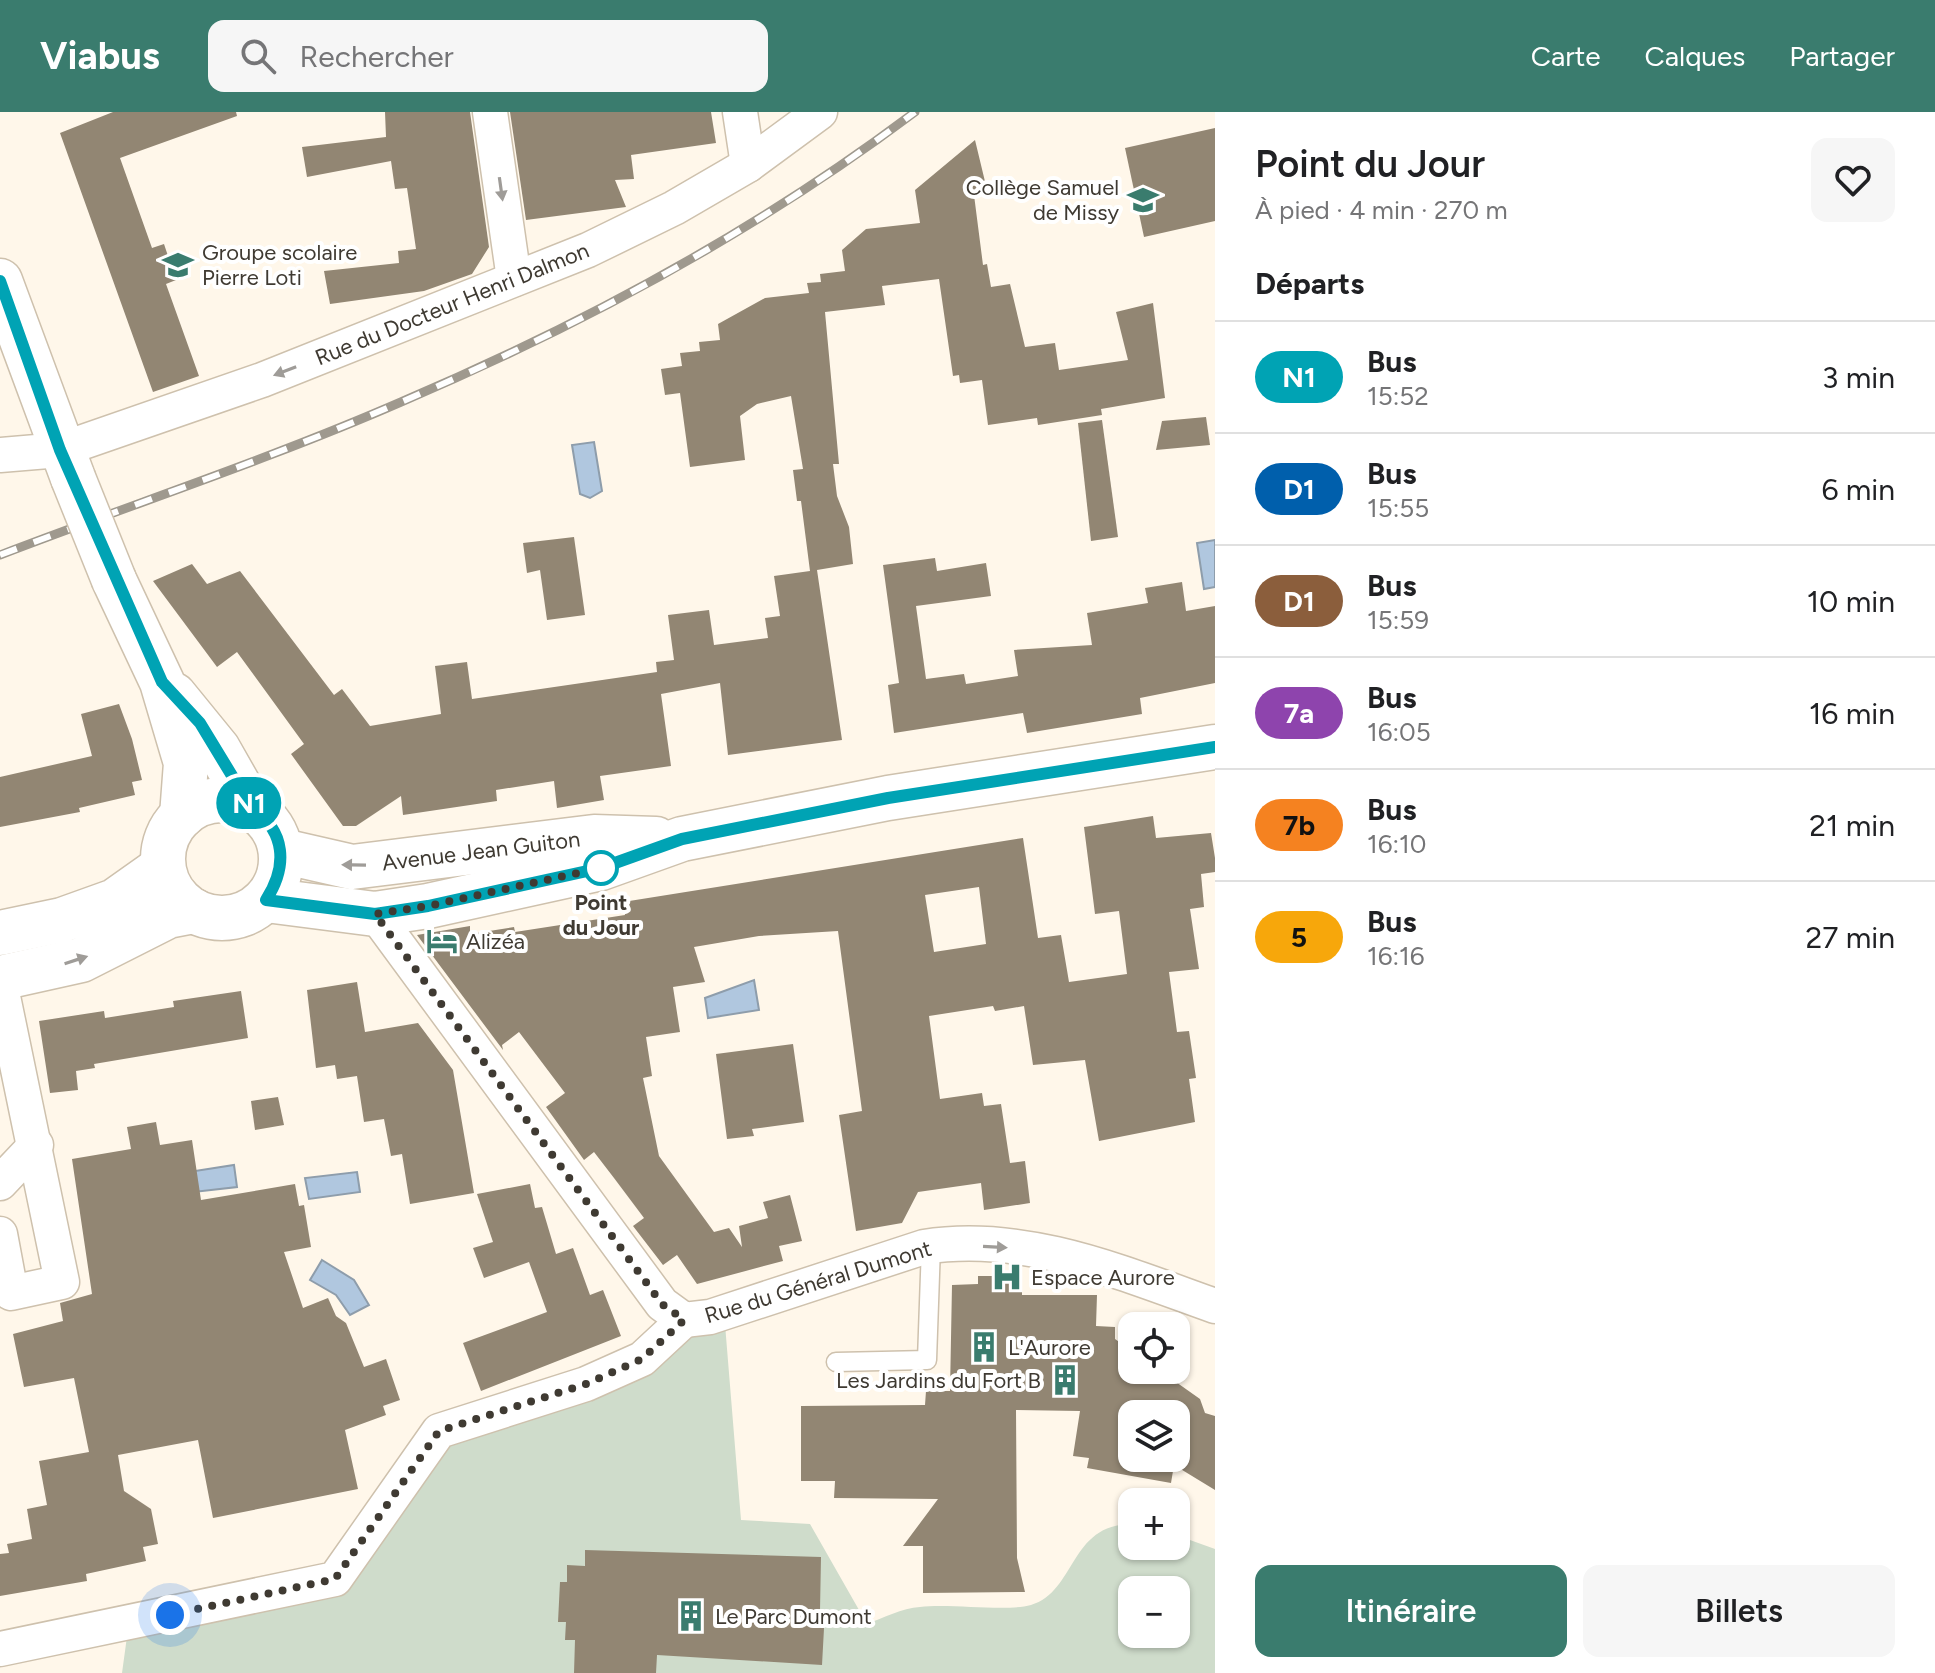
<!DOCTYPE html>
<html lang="fr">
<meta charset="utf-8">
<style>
:root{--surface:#fff;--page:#f6f6f6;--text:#202124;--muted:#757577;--line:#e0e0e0;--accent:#3a7c6e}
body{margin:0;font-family:Figtree,sans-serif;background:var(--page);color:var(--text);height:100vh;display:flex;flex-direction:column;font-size:30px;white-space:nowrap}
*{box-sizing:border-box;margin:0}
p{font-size:26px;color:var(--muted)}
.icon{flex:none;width:44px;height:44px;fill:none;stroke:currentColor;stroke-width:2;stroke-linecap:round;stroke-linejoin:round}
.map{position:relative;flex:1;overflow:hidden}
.panel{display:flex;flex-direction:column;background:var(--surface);width:720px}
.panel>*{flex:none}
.badge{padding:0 16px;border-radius:26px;font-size:28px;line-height:52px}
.fabs{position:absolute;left:1118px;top:1200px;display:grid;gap:16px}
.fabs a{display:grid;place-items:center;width:72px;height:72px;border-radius:16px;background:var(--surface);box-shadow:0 2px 6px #0004;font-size:40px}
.you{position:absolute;width:40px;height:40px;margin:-20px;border:6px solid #fff;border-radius:50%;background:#1a73e8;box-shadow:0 0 0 12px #1a73e833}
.map>.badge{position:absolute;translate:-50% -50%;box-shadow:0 0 0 4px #fff}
h2{padding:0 40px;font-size:30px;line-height:72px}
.round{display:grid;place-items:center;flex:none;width:84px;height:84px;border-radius:16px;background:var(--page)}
.headline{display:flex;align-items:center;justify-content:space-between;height:136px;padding:0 40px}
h1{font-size:38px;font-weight:600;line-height:60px}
.cta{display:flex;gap:16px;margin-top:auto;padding:16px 40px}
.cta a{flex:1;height:92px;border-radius:16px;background:var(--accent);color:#fff;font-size:32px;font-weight:600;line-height:92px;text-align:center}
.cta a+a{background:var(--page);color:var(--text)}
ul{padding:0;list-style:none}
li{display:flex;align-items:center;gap:24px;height:112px;padding:0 40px;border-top:2px solid var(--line)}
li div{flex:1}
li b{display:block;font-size:30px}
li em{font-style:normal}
li .badge{min-width:88px;font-weight:700;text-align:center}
header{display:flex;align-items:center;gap:48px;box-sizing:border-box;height:112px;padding:0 40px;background:var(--accent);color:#fff}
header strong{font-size:38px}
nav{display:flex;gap:44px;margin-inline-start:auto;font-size:28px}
.search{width:560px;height:72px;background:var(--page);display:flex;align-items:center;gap:20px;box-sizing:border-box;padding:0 28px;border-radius:16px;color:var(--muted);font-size:30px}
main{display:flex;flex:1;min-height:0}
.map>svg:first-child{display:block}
.green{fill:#cfdccb;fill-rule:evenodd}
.water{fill:#b0c7df;stroke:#8e9dab;stroke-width:2}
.building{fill:#928673;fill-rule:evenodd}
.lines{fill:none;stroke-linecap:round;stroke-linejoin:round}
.lane-casing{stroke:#cec1ad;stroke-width:21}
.street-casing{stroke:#cec1ad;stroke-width:37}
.secondary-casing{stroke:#cec1ad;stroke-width:47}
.lane{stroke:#fff;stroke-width:18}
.street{stroke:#fff;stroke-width:34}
.secondary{stroke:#fff;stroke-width:44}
.rail-casing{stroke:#9f998e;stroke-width:9}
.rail{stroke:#fff;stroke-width:6;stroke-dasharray:18;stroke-linecap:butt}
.secondary-bridge-casing{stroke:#cec1ad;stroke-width:47;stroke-linecap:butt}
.secondary-bridge{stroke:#fff;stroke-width:44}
.oneway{fill:#9f9c98}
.line-casing{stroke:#fff;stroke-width:18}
.line{stroke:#00a3b4;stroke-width:12}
.walk{stroke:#3f3a32;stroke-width:8;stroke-dasharray:0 14.4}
.stop-dot{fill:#fff;stroke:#00a3b4;stroke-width:4}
.labels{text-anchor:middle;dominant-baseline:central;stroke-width:8;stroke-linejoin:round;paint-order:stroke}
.poi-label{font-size:22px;fill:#3f3a32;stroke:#fff;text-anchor:start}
.street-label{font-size:22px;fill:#3f3a32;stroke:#fff}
.stop-label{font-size:22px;font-weight:bold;fill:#3f3a32;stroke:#fff}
</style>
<header>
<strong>Viabus</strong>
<div class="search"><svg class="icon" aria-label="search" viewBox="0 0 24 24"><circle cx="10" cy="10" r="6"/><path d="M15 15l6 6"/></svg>Rechercher</div>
<nav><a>Carte</a><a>Calques</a><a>Partager</a></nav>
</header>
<main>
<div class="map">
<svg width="1215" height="1561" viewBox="0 0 1215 1561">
<rect width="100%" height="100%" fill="#fff7ea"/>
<!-- green -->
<path class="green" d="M724,1200L741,1408L810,1412L867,1512C883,1506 902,1496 920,1495C949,1491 1006,1500 1031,1493C1076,1480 1069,1412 1132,1412V1434H1176V1423L1215,1437V1561H122L129,1510L335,1467L439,1319ZM1132,1478H1176V1522H1132Z"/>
<!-- water -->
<g class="water">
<polygon points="594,330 602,379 590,386 580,382 572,333"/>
<polygon points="1215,428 1215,475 1204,477 1197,431"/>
<polygon points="754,868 759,898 708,906 705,886"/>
<polygon points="234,1053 237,1075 185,1081 182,1061"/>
<polygon points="357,1060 360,1080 309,1087 305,1066"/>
<polygon points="322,1148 354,1168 369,1193 350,1203 336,1183 310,1168"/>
</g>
<!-- building -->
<g class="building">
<polygon points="113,0 236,0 237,4 120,46 152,136 164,132 176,168 166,172 199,264 153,280 60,21"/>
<polygon points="385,0 470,0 489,135 472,162 424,179 330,192 324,159 399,151 398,139 416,137 407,76 395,77 391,49 307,65 302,35 386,25"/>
<polygon points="510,0 711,0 716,31 631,43 634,67 615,68 626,95 526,108"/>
<polygon points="1215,16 1215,109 1144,125 1125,36"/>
<polygon points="975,28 988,82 974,83 983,153 987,152 991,175 1010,172 1025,235 1055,231 1059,258 1128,248 1116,200 1153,191 1165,286 1101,297 1102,303 1038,313 1037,306 988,313 982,268 960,271 959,263 953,264 939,167 882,174 885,193 825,200 839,352 833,352 837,384 849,415 853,452 817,458 842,628 728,643 720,571 661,582 671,654 600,664 604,688 557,696 554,669 496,678 497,689 403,703 401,684 356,714 343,714 291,642 304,632 237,540 217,555 153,469 192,452 207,472 240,459 334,583 342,577 370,614 441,602 435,554 467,550 472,587 657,560 656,550 674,548 668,503 709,498 714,533 768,526 765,506 780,504 774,464 810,459 801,389 797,389 793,358 803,357 791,284 757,292 740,304 745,348 690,355 680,281 665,283 661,257 682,254 680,241 700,239 699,230 720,228 718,212 765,186 809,181 807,171 821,170 820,162 845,159 842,138 866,117 920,111 915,78"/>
<polygon points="1206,305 1210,333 1156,338 1162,309"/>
<polygon points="1102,308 1118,425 1091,429 1078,311"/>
<polygon points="574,425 585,503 547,508 540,458 527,461 523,431"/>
<polygon points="935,446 937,459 986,451 991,484 916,494 926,567 964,562 966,572 1018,564 1014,538 1092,533 1087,501 1148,491 1145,476 1182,470 1186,499 1215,494 1215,571 1140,586 1142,602 1027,621 1023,601 894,621 888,573 899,571 883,453"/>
<polygon points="119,592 132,627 142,668 132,670 135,683 79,696 80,700 0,715 0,665 92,644 81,602"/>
<path d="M1153,704L1156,726L1211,721L1215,746V760L1201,762L1204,795L1190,797L1199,857L1169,860L1177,920L1189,919L1196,966L1189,967L1195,1010L1099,1029L1085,948L1033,953L1024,894L995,899L993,894L929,904L940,987L982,981L984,994L1001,992L1010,1051L1025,1049L1030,1091L984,1098L981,1071L918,1080L902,1111L856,1119L839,1003L862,999L838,819L759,824L694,835L705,870L673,875L680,920L646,925L652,964L643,966L659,1044L714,1120L729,1116L742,1135L739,1114L768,1106L763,1090L790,1083L802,1129L779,1134L783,1149L697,1172L677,1143L663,1153L633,1114L644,1106L614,1066L594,1040L584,1048L546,995L565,981L519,920L502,933L503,938L417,823L470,814V822L514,815L515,820L625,803L623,790L1023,726L1038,826L1061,823L1069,870L1127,862L1119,799L1095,802L1084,715ZM979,775L986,832L934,840L925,783Z"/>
<polygon points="357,870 365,920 418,911 453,958 474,1081 410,1092 402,1042 391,1044 384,1007 364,1010 357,964 337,967 335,953 316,956 307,878"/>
<polygon points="241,879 248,926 94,952 95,956 76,959 78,978 50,981 39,909 104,899 105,906 174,895 173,889"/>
<polygon points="793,932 804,1010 752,1017 754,1024 727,1027 716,942"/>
<polygon points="278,985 284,1013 255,1018 251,989"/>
<polygon points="156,1010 160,1033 192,1028 201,1088 295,1072 299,1094 304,1093 311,1135 284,1140 303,1196 328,1186 336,1204 346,1211 364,1255 386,1247 400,1288 383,1294 386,1303 345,1318 358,1377 213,1406 198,1328 118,1343 124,1379 151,1397 158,1432 143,1435 146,1449 86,1462 87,1469 0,1484 0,1442 9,1441 7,1432 32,1427 27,1397 47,1393 39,1349 89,1340 74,1266 24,1275 13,1222 63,1209 60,1191 92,1182 72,1047 131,1037 127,1015"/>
<polygon points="530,1072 535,1096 542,1095 556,1142 573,1136 590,1183 603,1178 621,1224 481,1279 463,1231 547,1200 529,1150 484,1166 473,1136 493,1130 477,1082"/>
<path d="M978,1164H1016L1015,1172H1022V1183H1097L1096,1214L1115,1215V1227L1132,1239V1258H1159L1200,1287L1205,1301L1215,1304V1378L1174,1353L1171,1371L1087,1356L1089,1346L1073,1344L1080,1299L1016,1298L1017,1446L1025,1480L923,1481V1434H903L938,1387L834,1386L835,1369H801V1294L925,1293L926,1279H950L952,1173L978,1172ZM1132,1302H1176V1346H1132Z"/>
<polygon points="585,1438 821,1445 820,1498 825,1498 822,1553 657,1543 656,1561 574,1561 575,1528 565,1528 566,1510 558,1510 560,1470 567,1470 567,1453 585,1454"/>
</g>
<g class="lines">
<defs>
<polyline id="lane" points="836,1250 927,1248 931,1134"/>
<g id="street">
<polyline points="490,0 514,167"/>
<polyline points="740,0 748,53"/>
<polyline points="0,343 60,338 262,268 588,138 674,96 748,53 820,0"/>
<path d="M375,802L662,1192L684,1208L710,1205L924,1135C1025,1119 1122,1161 1215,1194"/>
<polyline points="0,870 62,1170 11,1181 0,1122"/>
<polyline points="0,1071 36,1033"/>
<polyline points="0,1537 335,1467 439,1319 586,1272 642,1247 684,1208"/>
</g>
<g id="secondary">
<polyline points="0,169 73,366"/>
<polyline points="114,468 162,570 186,651 182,704"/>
<polyline points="174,583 218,637 251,695"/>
<circle cx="222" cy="747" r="59"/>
<polyline points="282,739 352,755 594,725 656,727"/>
<polyline points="266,788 375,802 428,794 601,756 682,727 888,686 1215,635"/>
<polyline points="0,821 62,808 115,789 163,755"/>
<polyline points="0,866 81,848 168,804 194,799"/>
</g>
</defs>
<!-- lane casing -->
<use href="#lane" class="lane-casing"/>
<!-- street casing -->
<use href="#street" class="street-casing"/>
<!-- secondary casing -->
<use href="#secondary" class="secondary-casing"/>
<!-- lane -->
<use href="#lane" class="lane"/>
<!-- street -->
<use href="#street" class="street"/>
<!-- secondary -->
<use href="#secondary" class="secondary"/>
<defs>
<path id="rail" d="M0,443C133,392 270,347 401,290C582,213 757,119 915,0"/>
</defs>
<!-- rail casing -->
<use href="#rail" class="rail-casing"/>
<!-- rail -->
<use href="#rail" class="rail"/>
<defs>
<polyline id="secondary-bridge" points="73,366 114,468"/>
</defs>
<!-- secondary-bridge casing -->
<use href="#secondary-bridge" class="secondary-bridge-casing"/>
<!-- secondary-bridge -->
<use href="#secondary-bridge" class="secondary-bridge"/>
</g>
<!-- one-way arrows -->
<defs><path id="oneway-solid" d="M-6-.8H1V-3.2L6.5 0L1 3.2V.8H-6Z" transform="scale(2)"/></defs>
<g class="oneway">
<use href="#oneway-solid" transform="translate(501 77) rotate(82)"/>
<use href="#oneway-solid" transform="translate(285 259) rotate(159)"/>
<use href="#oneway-solid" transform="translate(354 753) rotate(-179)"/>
<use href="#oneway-solid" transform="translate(76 848) rotate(-18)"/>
<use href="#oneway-solid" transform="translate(995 1135) rotate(3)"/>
</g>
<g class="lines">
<defs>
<path id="line" d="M0,169L60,338L162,570L200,611L251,695C286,719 288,754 266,788L375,802L428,794L601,756L682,727L888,686L1215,635"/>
</defs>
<!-- line casing -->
<use href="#line" class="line-casing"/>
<!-- line -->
<use href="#line" class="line"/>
<!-- walk -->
<polyline class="walk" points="170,1503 335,1467 439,1319 586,1272 642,1247 684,1208 662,1192 375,802 428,794 601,756"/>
</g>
<!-- icons -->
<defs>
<symbol id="school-bare" viewBox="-9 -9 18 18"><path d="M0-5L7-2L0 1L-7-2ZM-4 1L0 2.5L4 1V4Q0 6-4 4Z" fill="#3a7c6e" stroke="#fff" stroke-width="2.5" paint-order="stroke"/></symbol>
<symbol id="hotel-bare" viewBox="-9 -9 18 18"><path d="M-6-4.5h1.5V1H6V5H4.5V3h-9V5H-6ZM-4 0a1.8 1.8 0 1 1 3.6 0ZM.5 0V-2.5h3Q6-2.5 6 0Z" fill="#3a7c6e" stroke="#fff" stroke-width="2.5" paint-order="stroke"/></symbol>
<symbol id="hospital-bare" viewBox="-9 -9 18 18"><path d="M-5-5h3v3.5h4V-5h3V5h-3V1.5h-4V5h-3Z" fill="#3a7c6e" stroke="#fff" stroke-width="2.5" paint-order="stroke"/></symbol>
<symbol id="building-bare" viewBox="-9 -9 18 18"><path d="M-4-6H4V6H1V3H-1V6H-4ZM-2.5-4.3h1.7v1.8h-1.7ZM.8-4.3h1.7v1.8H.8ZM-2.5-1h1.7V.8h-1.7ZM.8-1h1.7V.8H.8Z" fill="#3a7c6e" stroke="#fff" stroke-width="2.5" paint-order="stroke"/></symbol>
</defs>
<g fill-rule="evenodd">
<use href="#school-bare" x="1121" y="66" width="44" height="44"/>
<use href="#school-bare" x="156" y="131" width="44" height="44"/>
<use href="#hotel-bare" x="420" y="807" width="44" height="44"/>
<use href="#hospital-bare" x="985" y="1143" width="44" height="44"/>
<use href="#building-bare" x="962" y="1213" width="44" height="44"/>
<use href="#building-bare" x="1043" y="1246" width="44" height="44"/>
<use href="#building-bare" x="669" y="1482" width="44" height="44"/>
</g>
<!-- markers -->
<circle class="stop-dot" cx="601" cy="756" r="16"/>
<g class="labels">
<!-- poi labels -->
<g class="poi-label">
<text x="1119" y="75" text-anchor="end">Collège Samuel<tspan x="1119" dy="25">de Missy</tspan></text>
<text x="202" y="140">Groupe scolaire<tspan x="202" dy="25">Pierre Loti</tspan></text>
<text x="466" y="829">Alizéa</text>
<text x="1031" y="1165">Espace Aurore</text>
<text x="1008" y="1235">L'Aurore</text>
<text x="1041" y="1268" text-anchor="end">Les Jardins du Fort B</text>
<text x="715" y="1504">Le Parc Dumont</text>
</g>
<!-- street labels -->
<g class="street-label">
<text transform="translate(452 192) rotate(-22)">Rue du Docteur Henri Dalmon</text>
<text transform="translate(481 739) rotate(-7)">Avenue Jean Guiton</text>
<text transform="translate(818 1170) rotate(-17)">Rue du Général Dumont</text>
</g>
<!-- stop labels -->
<g class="stop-label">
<text x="601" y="790">Point<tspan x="601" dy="25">du Jour</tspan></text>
</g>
</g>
</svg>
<div class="fabs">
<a><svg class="icon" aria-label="locate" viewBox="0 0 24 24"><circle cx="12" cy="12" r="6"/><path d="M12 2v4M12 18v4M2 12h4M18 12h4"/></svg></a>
<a><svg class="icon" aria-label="layers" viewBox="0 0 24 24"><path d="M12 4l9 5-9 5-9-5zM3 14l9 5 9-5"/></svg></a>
<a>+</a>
<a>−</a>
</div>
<div class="you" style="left:170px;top:1503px"></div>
<b class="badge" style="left:249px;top:691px;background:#00a3b4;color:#fff">N1</b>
</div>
<section class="panel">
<div class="headline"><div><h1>Point du Jour</h1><p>À pied · 4 min · 270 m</p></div><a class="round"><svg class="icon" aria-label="heart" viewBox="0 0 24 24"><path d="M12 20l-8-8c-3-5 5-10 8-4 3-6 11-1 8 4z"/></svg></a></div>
<h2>Départs</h2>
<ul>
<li><span class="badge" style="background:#00a3b4;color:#fff">N1</span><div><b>Bus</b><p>15:52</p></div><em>3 min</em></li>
<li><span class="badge" style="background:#005fac;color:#fff">D1</span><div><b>Bus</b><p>15:55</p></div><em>6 min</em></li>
<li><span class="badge" style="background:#8b5e3c;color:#fff">D1</span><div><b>Bus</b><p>15:59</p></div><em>10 min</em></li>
<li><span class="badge" style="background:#8e44ad;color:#fff">7a</span><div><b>Bus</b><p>16:05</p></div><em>16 min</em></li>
<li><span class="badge" style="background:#f58220;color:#111">7b</span><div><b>Bus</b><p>16:10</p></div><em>21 min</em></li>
<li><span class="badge" style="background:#f7a70b;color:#111">5</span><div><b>Bus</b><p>16:16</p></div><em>27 min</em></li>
</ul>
<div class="cta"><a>Itinéraire</a><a>Billets</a></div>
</section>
</main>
